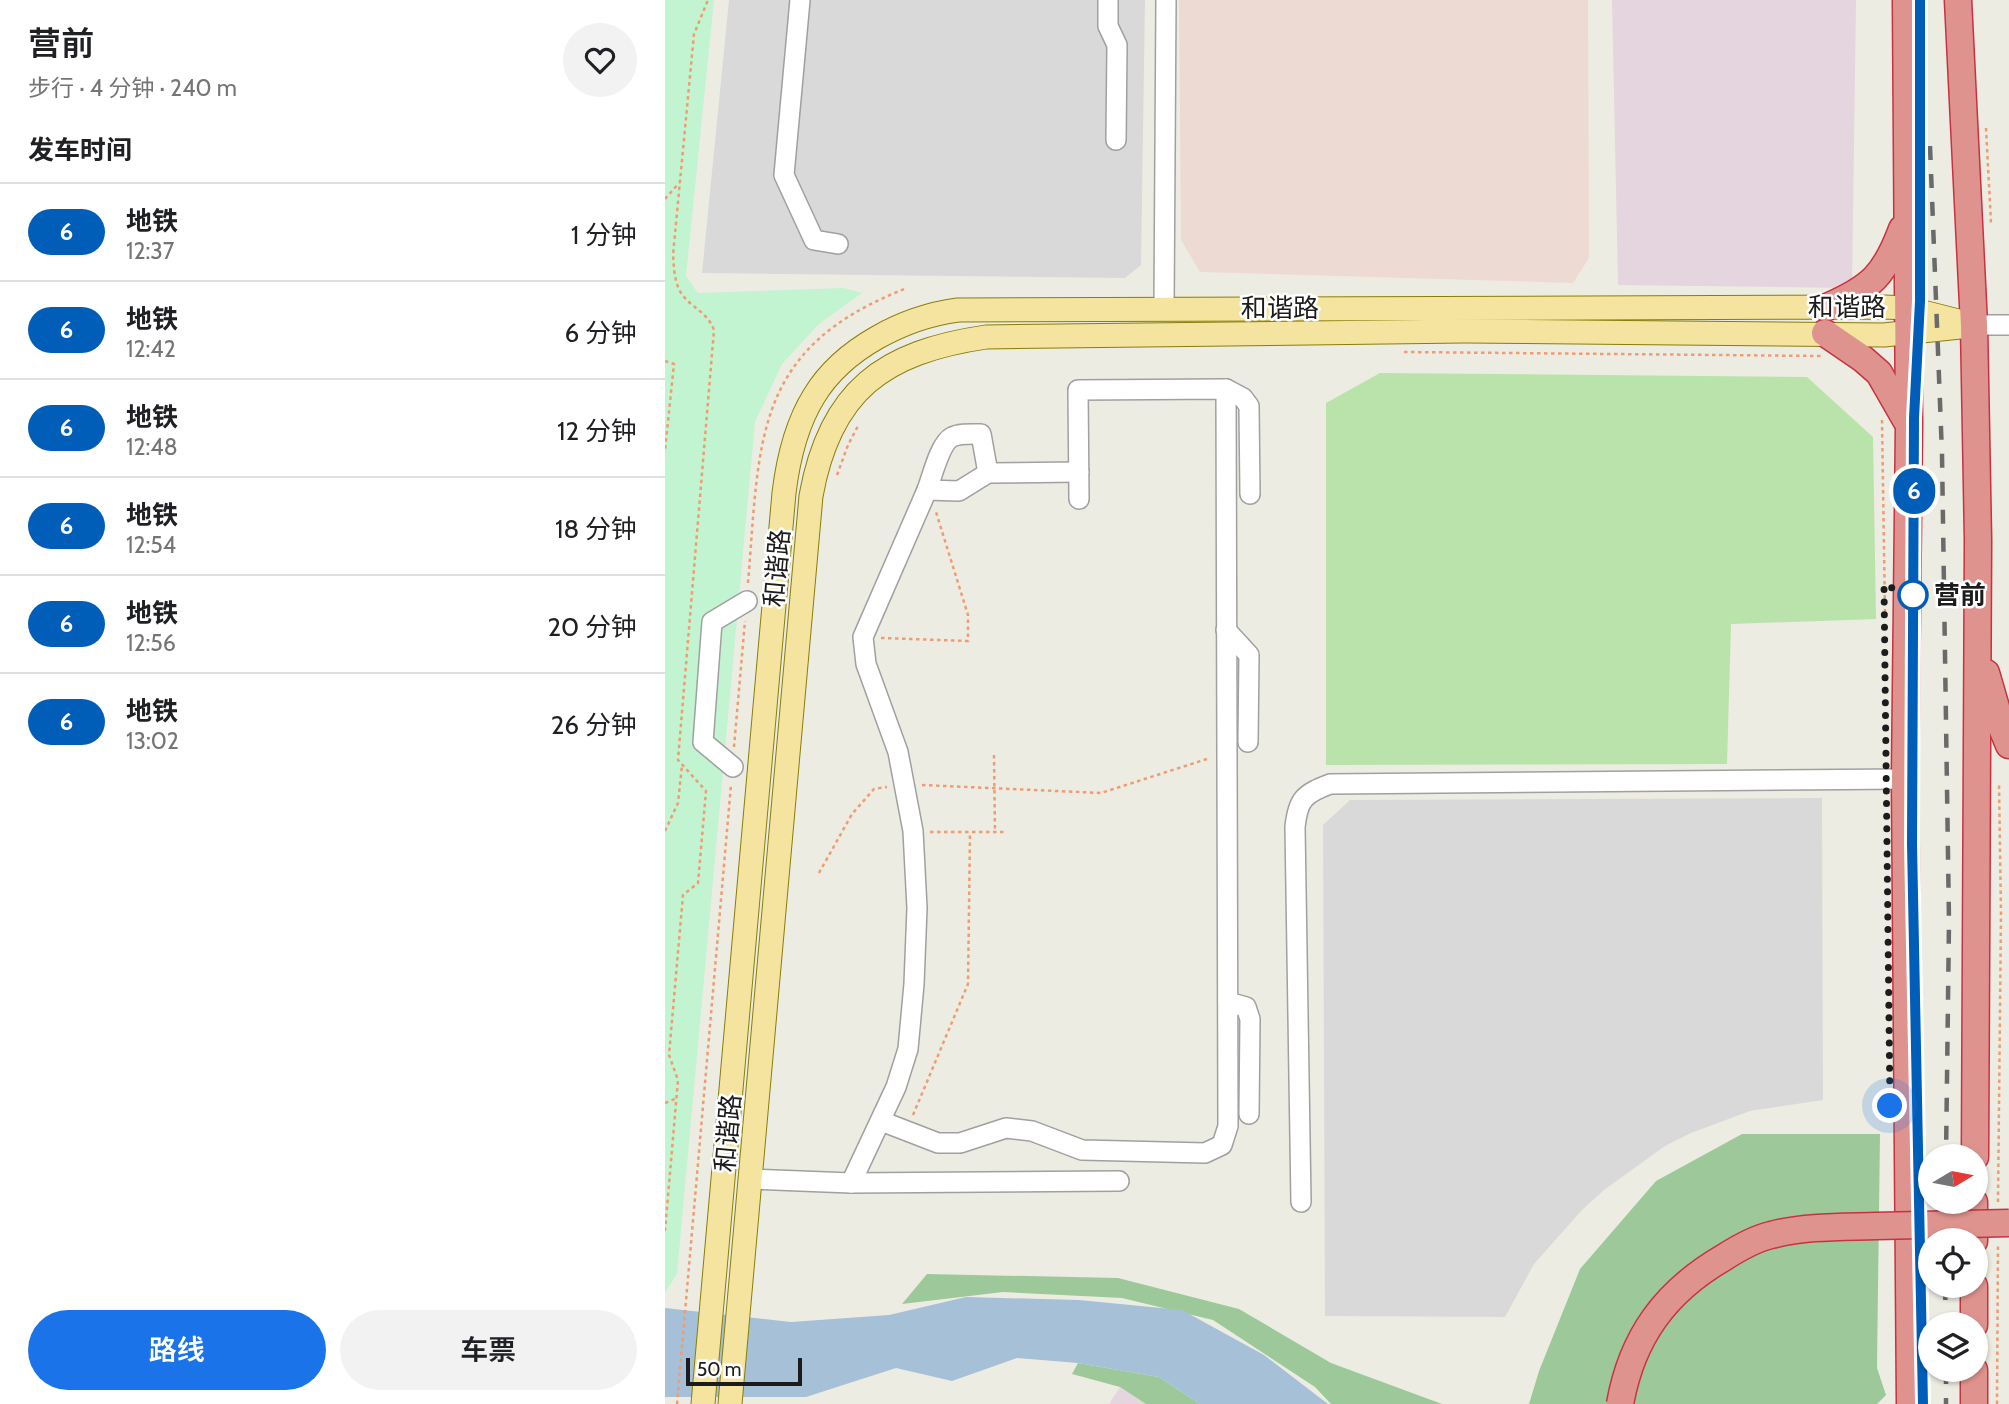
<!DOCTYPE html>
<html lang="zh">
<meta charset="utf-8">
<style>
:root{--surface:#fff;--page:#f2f2f2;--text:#202124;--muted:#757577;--line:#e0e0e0;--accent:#1a73e8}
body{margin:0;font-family:Cabin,"Noto Sans SC",sans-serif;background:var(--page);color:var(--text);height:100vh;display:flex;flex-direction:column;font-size:26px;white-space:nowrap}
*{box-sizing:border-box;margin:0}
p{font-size:23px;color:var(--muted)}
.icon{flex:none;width:38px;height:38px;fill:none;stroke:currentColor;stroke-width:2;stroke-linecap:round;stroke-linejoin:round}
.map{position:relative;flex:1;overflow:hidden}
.drawer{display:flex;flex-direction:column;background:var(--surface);width:665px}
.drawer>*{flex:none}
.badge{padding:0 14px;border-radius:23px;font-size:24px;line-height:46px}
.needle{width:46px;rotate:80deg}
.tools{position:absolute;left:1253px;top:1144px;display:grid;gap:14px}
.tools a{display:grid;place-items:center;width:70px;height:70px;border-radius:50%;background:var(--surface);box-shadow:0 2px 5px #0004;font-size:35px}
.scale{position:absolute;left:21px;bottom:18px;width:116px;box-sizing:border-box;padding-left:7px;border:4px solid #1c1c1c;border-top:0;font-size:19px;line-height:24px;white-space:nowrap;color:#1c1c1c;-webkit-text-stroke:5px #fff;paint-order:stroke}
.you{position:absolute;width:35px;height:35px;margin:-18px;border:5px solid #fff;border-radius:50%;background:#1a73e8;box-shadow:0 0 0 10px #1a73e833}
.map>.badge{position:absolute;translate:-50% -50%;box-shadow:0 0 0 4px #fff}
h2{padding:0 28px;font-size:26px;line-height:63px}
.round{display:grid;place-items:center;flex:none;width:74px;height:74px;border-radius:37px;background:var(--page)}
.overview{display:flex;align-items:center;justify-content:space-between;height:119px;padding:0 28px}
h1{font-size:33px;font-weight:600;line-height:52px}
.cta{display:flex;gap:14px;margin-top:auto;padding:14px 28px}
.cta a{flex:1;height:80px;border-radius:42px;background:var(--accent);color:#fff;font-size:28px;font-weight:600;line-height:80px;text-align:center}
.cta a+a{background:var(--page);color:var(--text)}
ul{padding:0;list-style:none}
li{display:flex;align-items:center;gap:21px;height:98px;padding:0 28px;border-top:2px solid var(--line)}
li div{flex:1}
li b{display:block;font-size:26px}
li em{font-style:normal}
li .badge{min-width:77px;font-weight:700;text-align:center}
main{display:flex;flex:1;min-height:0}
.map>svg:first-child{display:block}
.residential{fill:#dad9d9}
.commercial{fill:#eddad2}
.industrial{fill:#e5d5de}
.grass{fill:#bae3ab}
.forest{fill:#9dc99a}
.park{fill:#c2f4d2}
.water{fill:#a6c0d7}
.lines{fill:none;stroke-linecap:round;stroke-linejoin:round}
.minor-casing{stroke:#a0a0a0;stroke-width:22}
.major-casing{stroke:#887d0b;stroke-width:25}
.highway-casing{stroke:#c93141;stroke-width:29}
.path{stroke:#ee9c72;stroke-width:2.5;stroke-dasharray:3.5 3.5;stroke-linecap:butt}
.minor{stroke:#fff;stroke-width:19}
.major{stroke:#f4e4a0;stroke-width:23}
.highway{stroke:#df938f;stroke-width:26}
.rail{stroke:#6a6a6a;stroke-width:4.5;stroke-dasharray:14 14;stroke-linecap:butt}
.highway-bridge-casing{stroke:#c93141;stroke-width:29;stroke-linecap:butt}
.path-bridge{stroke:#ee9c72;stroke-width:2.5;stroke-dasharray:3.5 3.5;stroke-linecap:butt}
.highway-bridge{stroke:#df938f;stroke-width:26}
.line-casing{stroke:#fff;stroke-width:16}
.line{stroke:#005eb8;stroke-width:10}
.walk{stroke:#1c1c1c;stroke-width:7;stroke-dasharray:0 12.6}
.stop-dot{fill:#fff;stroke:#005eb8;stroke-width:3.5}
.labels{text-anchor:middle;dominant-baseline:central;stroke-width:5;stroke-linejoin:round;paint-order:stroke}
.street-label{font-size:26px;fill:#1c1c1c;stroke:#fff}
.stop-label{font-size:26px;font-weight:bold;fill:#1c1c1c;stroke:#fff;text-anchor:start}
</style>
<main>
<section class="drawer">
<div class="overview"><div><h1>营前</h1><p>步行 · 4 分钟 · 240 m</p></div><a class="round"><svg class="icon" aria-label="heart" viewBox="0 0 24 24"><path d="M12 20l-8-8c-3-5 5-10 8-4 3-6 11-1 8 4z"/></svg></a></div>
<h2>发车时间</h2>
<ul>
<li><span class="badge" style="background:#005eb8;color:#fff">6</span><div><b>地铁</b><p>12:37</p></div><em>1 分钟</em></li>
<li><span class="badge" style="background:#005eb8;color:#fff">6</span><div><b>地铁</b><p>12:42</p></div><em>6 分钟</em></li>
<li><span class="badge" style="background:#005eb8;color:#fff">6</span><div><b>地铁</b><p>12:48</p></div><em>12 分钟</em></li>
<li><span class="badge" style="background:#005eb8;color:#fff">6</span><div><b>地铁</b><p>12:54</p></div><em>18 分钟</em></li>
<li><span class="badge" style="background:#005eb8;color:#fff">6</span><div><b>地铁</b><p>12:56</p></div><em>20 分钟</em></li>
<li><span class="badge" style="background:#005eb8;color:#fff">6</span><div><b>地铁</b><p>13:02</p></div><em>26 分钟</em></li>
</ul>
<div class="cta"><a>路线</a><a>车票</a></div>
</section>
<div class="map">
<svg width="1344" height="1404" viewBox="0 0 1344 1404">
<rect width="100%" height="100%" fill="#edece2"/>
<!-- residential -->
<g class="residential">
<polygon points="64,0 480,0 476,265 460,278 37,273"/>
<polygon points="1157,798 1158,1100 1085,1111 1026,1133 1000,1146 939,1190 917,1210 869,1264 840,1317 660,1316 658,825 685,800"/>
</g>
<!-- commercial -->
<polygon class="commercial" points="514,0 923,0 924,258 908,283 535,272 516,240"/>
<!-- industrial -->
<g class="industrial">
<polygon points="947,0 1191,0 1187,288 953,285"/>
<polygon points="455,1387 481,1404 444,1404"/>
</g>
<!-- grass -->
<polygon class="grass" points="715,373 1142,377 1208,437 1211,619 1066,624 1062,764 661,765 661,403"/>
<!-- forest -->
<g class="forest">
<polygon points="1077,1134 1215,1134 1212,1368 1221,1395 1212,1404 864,1404 874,1371 915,1269 991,1181"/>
<polygon points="262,1274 453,1278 574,1309 666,1363 777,1404 666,1404 650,1387 548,1320 457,1298 338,1292 237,1304"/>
<polygon points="413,1363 494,1377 535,1404 481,1404 455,1387 407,1374"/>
</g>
<!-- park -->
<polygon class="park" points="0,0 49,0 21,276 33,293 178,288 197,293 154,324 117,364 90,422 12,1274 0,1293"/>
<!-- water -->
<polygon class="water" points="301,1297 414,1300 517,1310 599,1355 663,1404 535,1404 494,1377 413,1363 352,1358 287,1381 231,1368 141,1397 0,1397 0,1308 126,1322 224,1315"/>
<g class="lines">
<defs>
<g id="minor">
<polyline points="135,0 119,175 149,240 173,244"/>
<polyline points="443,0 443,26 452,45 451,140"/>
<polyline points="499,308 501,0"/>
<polyline points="1309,325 1344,325"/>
<polyline points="561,389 578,398 584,406 585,494"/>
<path d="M262,490C267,477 275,443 287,437C295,433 306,434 316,434L323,473"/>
<polyline points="561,630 584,655 583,742"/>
<polyline points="68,767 38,742 47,622 82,601"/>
<polyline points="563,1002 581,1007 585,1019 584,1114"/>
<polyline points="216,1121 273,1143 295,1143 341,1128 367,1131 417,1150 540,1153 557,1145 563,1126 561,389 413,390 414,499"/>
<polyline points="86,1179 186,1183 454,1181"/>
<polyline points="186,1183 231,1087 243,1049 249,984 252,908 248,831 233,752 201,664 198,637 262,490 294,491 323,473 414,472"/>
<path d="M636,1202L630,827C633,799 639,794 665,784L1240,779"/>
</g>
<g id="major">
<path d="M38,1404L119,493C123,460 131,425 149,396C178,348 240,317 293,310L1219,307L1242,308L1309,325"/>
<path d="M65,1404L146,496C165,390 219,352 321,337L799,331L1219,335L1295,327"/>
</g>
<g id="highway">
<polyline points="1241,0 1244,425 1240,779 1245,1404"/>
<polyline points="1293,0 1309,325 1313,540 1310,1157"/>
<path d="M1162,307C1206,288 1220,275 1237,229"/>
<polyline points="1160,333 1198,359 1214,373 1241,420"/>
<polyline points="1321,673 1337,728 1344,745"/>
<polyline points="1309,1241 1309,1202"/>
<polyline points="1309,1286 1309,1325"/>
<polyline points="1309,1370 1309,1404"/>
</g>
</defs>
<!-- minor casing -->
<use href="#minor" class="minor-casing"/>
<!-- major casing -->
<use href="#major" class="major-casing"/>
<!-- highway casing -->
<use href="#highway" class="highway-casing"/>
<!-- path -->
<g class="path">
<polyline points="1321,128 1326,223"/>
<polyline points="0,199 14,183"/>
<polyline points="739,352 1156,356"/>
<polyline points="0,361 9,364 0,450"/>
<polyline points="1217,420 1220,613"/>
<polyline points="172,475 183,445 194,424"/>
<path d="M83,583C95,440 87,348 242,288"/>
<polyline points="216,638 303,641 303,615 271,512"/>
<polyline points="69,747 80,621"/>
<polyline points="257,785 436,793 545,758"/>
<polyline points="0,831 13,803 17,765"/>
<polyline points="265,832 341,832"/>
<polyline points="154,873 187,814 209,789 222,787"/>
<polyline points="0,1103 12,1098"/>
<polyline points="248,1115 303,984 305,833"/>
<polyline points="1333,1202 1336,914 1334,782"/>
<path d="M0,1231L13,1080L4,1055L18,895L33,883L41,791L13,760L49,330C42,311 26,308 16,293C9,281 9,268 8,255L29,34L43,0"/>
<polyline points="12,1404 66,785"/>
<polyline points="1332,1404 1333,1244"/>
</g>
<!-- minor -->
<use href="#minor" class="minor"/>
<!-- major -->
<use href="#major" class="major"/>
<!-- highway -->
<use href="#highway" class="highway"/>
<!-- rail -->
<g class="rail">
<polyline points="1255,0 1255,301 1249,418 1247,844 1258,1404"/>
<polyline points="1265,146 1277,454 1284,922 1281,1157"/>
<polyline points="1281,1241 1281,1202"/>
<polyline points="1280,1286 1281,1325"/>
<polyline points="1281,1370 1281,1404"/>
</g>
<defs>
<path id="highway-bridge" d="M955,1404C967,1337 1000,1292 1058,1258C1072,1249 1089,1239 1106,1235C1140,1226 1176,1227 1211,1226C1255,1225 1300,1224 1344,1223"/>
</defs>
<!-- highway-bridge casing -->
<use href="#highway-bridge" class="highway-bridge-casing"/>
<!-- path-bridge -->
<polyline class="path-bridge" points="329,755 330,832"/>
<!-- highway-bridge -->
<use href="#highway-bridge" class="highway-bridge"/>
</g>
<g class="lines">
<defs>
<polyline id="line" points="1255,0 1255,301 1249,418 1247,844 1258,1404"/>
</defs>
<!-- line casing -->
<use href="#line" class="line-casing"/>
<!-- line -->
<use href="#line" class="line"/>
<!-- walk -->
<polyline class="walk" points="1225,1106 1219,585 1248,595"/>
</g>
<!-- markers -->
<circle class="stop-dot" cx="1248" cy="595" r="14"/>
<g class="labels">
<!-- street labels -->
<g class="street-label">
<text x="1182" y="307">和谐路</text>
<text x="615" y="308">和谐路</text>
<text transform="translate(112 568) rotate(-85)">和谐路</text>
<text transform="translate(63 1133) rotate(-85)">和谐路</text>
</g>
<!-- stop labels -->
<g class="stop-label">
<text x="1269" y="595">营前</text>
</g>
</g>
</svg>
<div class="tools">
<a><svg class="needle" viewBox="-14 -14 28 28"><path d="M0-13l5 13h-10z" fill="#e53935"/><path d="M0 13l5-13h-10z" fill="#757577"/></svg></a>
<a><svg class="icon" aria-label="locate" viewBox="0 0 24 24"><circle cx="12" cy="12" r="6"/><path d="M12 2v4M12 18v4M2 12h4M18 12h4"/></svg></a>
<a><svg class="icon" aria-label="layers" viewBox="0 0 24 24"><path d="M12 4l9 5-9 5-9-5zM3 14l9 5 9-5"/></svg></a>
</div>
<div class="scale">50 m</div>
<div class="you" style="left:1225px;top:1106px"></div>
<b class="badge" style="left:1249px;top:491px;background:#005eb8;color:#fff">6</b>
</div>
</main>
